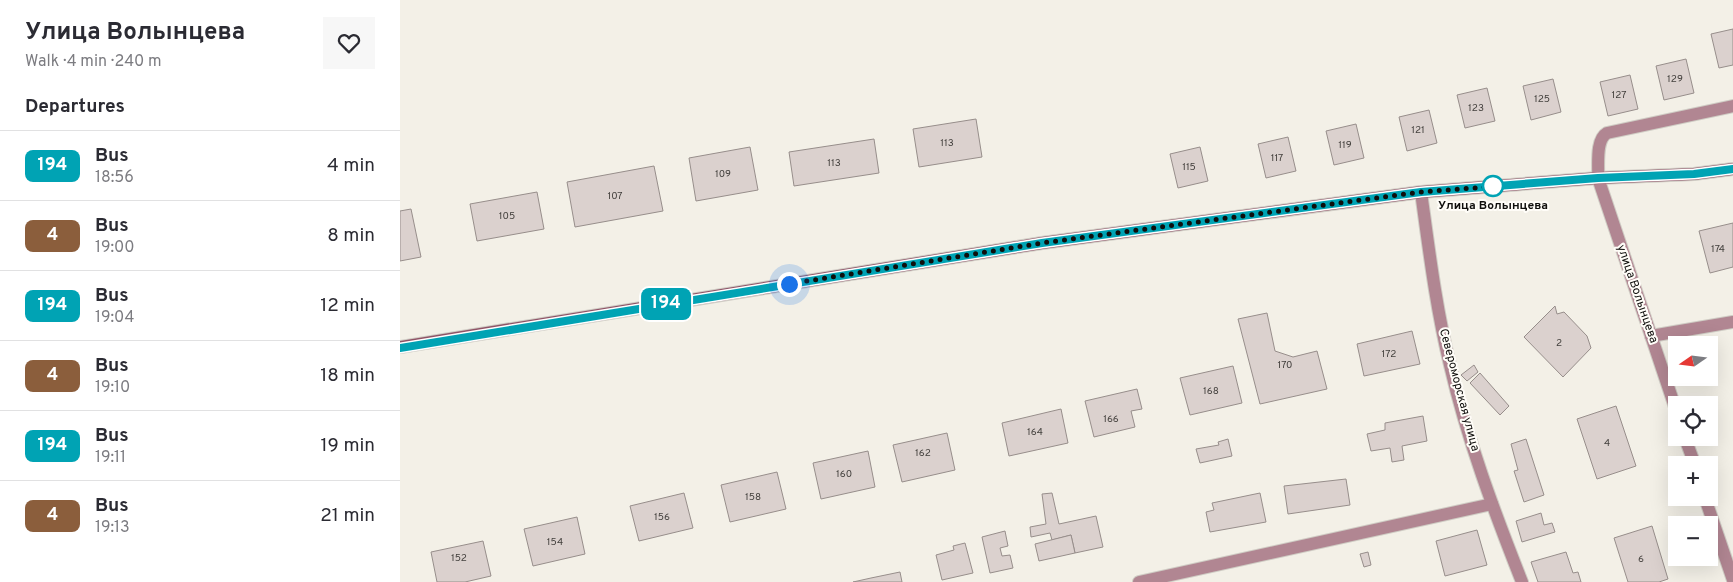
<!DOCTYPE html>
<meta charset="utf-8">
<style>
:root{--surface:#fff;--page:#f7f7f7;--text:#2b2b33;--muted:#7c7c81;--line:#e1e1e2}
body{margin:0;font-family:Overpass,sans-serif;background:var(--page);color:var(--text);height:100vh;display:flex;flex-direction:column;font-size:19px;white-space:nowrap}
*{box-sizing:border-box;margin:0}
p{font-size:16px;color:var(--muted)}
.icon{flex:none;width:28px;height:28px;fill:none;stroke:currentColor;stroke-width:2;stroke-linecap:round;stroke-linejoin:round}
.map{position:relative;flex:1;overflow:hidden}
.details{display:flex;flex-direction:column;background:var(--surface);width:400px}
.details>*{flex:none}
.badge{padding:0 10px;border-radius:8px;font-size:18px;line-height:32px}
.needle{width:32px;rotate:256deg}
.tools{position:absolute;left:1268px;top:336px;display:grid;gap:10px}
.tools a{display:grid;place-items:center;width:50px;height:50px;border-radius:0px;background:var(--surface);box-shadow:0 5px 20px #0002;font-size:25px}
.you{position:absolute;width:25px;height:25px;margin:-12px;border:4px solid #fff;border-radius:50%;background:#1a73e8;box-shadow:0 0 0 8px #1a73e833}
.map>.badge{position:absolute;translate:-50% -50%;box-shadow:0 0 0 2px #fff}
h2{padding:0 25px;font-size:19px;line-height:45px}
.round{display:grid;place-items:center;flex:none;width:52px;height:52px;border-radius:0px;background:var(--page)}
.head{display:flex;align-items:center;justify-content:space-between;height:85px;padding:0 25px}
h1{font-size:24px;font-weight:700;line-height:38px}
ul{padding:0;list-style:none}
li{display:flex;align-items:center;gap:15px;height:70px;padding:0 25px;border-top:1px solid var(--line)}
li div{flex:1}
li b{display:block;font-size:19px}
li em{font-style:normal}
li .badge{min-width:55px;font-weight:700;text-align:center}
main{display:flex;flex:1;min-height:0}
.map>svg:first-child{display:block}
.building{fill:#dbd1ce;stroke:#978e8b}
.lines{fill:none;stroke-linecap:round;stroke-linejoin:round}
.street-casing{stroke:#cfccc4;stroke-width:14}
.secondary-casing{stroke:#cfccc4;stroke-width:14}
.street{stroke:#b18692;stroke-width:12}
.secondary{stroke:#8f5366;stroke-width:12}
.line-casing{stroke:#fff;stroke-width:11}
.line{stroke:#00a3b4;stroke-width:8}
.walk{stroke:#0f0e0c;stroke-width:5;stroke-dasharray:0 9}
.stop-dot{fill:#fff;stroke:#00a3b4;stroke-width:2.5}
.labels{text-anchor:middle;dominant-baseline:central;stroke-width:4;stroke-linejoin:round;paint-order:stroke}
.number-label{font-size:10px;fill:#423f3c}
.stop-label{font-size:12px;font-weight:bold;fill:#0f0e0c;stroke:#fffdf8}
.street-label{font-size:12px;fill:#0f0e0c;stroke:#fffdf8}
</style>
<main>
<section class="details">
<div class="head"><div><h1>Улица Волынцева</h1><p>Walk · 4 min · 240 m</p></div><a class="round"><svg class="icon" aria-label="heart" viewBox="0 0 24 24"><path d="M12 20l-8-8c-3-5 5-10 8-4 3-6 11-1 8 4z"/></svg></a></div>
<h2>Departures</h2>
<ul>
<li><span class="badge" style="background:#00a3b4;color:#fff">194</span><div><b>Bus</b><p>18:56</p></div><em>4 min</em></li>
<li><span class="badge" style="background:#8b5e3c;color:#fff">4</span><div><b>Bus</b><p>19:00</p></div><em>8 min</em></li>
<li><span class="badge" style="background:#00a3b4;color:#fff">194</span><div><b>Bus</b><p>19:04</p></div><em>12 min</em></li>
<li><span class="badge" style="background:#8b5e3c;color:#fff">4</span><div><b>Bus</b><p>19:10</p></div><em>18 min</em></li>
<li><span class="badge" style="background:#00a3b4;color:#fff">194</span><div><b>Bus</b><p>19:11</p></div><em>19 min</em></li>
<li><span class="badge" style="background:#8b5e3c;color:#fff">4</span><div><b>Bus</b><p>19:13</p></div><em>21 min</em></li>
</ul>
</section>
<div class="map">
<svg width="1333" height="582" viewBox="0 0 1333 582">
<rect width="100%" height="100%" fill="#f3f0e7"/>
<!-- building -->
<g class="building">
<polygon points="1333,29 1333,65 1319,68 1311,34"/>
<polygon points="1286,59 1294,93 1264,100 1256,66"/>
<polygon points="1230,75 1238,109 1208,116 1200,82"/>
<polygon points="1153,79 1161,112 1131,120 1123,86"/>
<polygon points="1087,88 1095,121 1065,128 1057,95"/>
<polygon points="1029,110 1037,143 1007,151 999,117"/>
<polygon points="576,119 582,157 519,167 513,129"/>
<polygon points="956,124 964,158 934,165 926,131"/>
<polygon points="888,137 896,171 866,178 858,144"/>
<polygon points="474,139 479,173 394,186 389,152"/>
<polygon points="350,147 358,190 296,201 289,158"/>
<polygon points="800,147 808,181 778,188 770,154"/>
<polygon points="254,166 263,211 175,227 167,182"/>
<polygon points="137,192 144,229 77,241 70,204"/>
<polygon points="11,209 21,257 0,261 0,211"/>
<polygon points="1333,223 1333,267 1310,273 1299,231"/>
<polygon points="1155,306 1157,314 1164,312 1187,336 1191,348 1163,377 1124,337"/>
<polygon points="867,313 875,351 893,357 917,351 927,389 860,404 838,319"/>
<polygon points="1012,331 1020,364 964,376 957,344"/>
<polygon points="1074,365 1078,372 1067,381 1061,375"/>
<polygon points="833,366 842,403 790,415 780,378"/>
<polygon points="1080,373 1109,406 1100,415 1070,383"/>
<polygon points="737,389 742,409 731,411 735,427 694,437 685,401"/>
<polygon points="1216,406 1236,466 1197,479 1177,419"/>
<polygon points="661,409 668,443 609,456 602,423"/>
<polygon points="1023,416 1027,441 1002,446 1004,460 992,462 990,448 971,451 967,434 985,430 985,423"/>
<polygon points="547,433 555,470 502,482 493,445"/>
<polygon points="828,439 832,456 800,463 796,449 819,445 818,442"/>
<polygon points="1126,439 1144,495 1124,502 1114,471 1118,470 1111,444"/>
<polygon points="468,451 475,487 421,499 413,463"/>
<polygon points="377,472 386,509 330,522 321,485"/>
<polygon points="946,479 950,505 888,514 884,486"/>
<polygon points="284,493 293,528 239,541 230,506"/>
<polygon points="652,493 659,524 696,516 703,547 675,553 671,535 652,540 650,533 631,537 630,527 646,524 642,494"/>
<polygon points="860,493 866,522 810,532 806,512 814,510 812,503"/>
<polygon points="1141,513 1144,525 1152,523 1155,532 1122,542 1116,521"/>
<polygon points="177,517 185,554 133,566 124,529"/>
<polygon points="1252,526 1268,579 1259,582 1228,582 1214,538"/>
<polygon points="1077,530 1087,565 1045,576 1036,541"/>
<polygon points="605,531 608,546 600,548 602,556 610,555 613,568 590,573 582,537"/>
<polygon points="671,535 675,553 639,561 635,544"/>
<polygon points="83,541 91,576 65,582 37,582 31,552"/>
<polygon points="565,543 573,573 542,580 536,555 554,550 553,546"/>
<polygon points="968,552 971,565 964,567 960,554"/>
<polygon points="1166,552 1173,573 1178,572 1181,582 1138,582 1131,562"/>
<polygon points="500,572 502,582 453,582 471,578"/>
</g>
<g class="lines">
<defs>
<g id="street">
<path d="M1021,192C1029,250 1036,308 1050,365C1067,439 1094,511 1122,582"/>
<polyline points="1251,336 1333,322"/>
<path d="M1276,410L1198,178C1199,166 1195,140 1207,133L1333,106"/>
<polyline points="1285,438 1295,465"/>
<polyline points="1305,498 1333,580"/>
<polyline points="739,582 1092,504"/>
</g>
<polyline id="secondary" points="0,347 642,243 1021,192 1198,178 1294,174 1333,169"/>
</defs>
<!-- street casing -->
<use href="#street" class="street-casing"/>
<!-- secondary casing -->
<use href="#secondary" class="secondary-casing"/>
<!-- street -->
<use href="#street" class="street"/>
<!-- secondary -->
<use href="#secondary" class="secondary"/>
</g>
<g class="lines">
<defs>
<polyline id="line" points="0,348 642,243 1021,192 1198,178 1294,174 1333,169"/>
</defs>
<!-- line casing -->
<use href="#line" class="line-casing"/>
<!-- line -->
<use href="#line" class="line"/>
<!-- walk -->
<polyline class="walk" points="389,284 642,243 1021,192 1100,186 1093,186"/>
</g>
<!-- markers -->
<circle class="stop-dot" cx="1093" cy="186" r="10"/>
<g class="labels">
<!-- number labels -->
<g class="number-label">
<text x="1275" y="79">129</text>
<text x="1219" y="95">127</text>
<text x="1142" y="99">125</text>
<text x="1076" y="108">123</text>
<text x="1018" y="130">121</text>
<text x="547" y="143">113</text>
<text x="945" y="145">119</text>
<text x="877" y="158">117</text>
<text x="434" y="163">113</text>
<text x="789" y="167">115</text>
<text x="323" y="174">109</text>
<text x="215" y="196">107</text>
<text x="107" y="216">105</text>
<text x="1318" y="249">174</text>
<text x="1159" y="343">2</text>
<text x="989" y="354">172</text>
<text x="885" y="365">170</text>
<text x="811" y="391">168</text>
<text x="711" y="419">166</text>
<text x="635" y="432">164</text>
<text x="1207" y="443">4</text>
<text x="523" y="453">162</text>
<text x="444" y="474">160</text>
<text x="353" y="497">158</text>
<text x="262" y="517">156</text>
<text x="155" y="542">154</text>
<text x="59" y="558">152</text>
<text x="1241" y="559">6</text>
</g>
<!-- stop labels -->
<g class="stop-label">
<text x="1093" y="206">Улица Волынцева</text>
</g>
<!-- street labels -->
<g class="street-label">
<text transform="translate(1237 294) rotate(71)">улица Волынцева</text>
<text transform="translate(1059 390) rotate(75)">Североморская улица</text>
</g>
</g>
</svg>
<div class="tools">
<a><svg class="needle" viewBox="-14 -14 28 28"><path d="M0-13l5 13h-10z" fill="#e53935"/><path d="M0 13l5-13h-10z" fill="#7c7c81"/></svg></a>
<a><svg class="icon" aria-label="locate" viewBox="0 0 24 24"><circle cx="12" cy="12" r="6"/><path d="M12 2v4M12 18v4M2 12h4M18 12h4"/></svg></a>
<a>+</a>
<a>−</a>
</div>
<div class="you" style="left:389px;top:284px"></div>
<b class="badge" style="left:266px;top:304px;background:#00a3b4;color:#fff">194</b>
</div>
</main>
